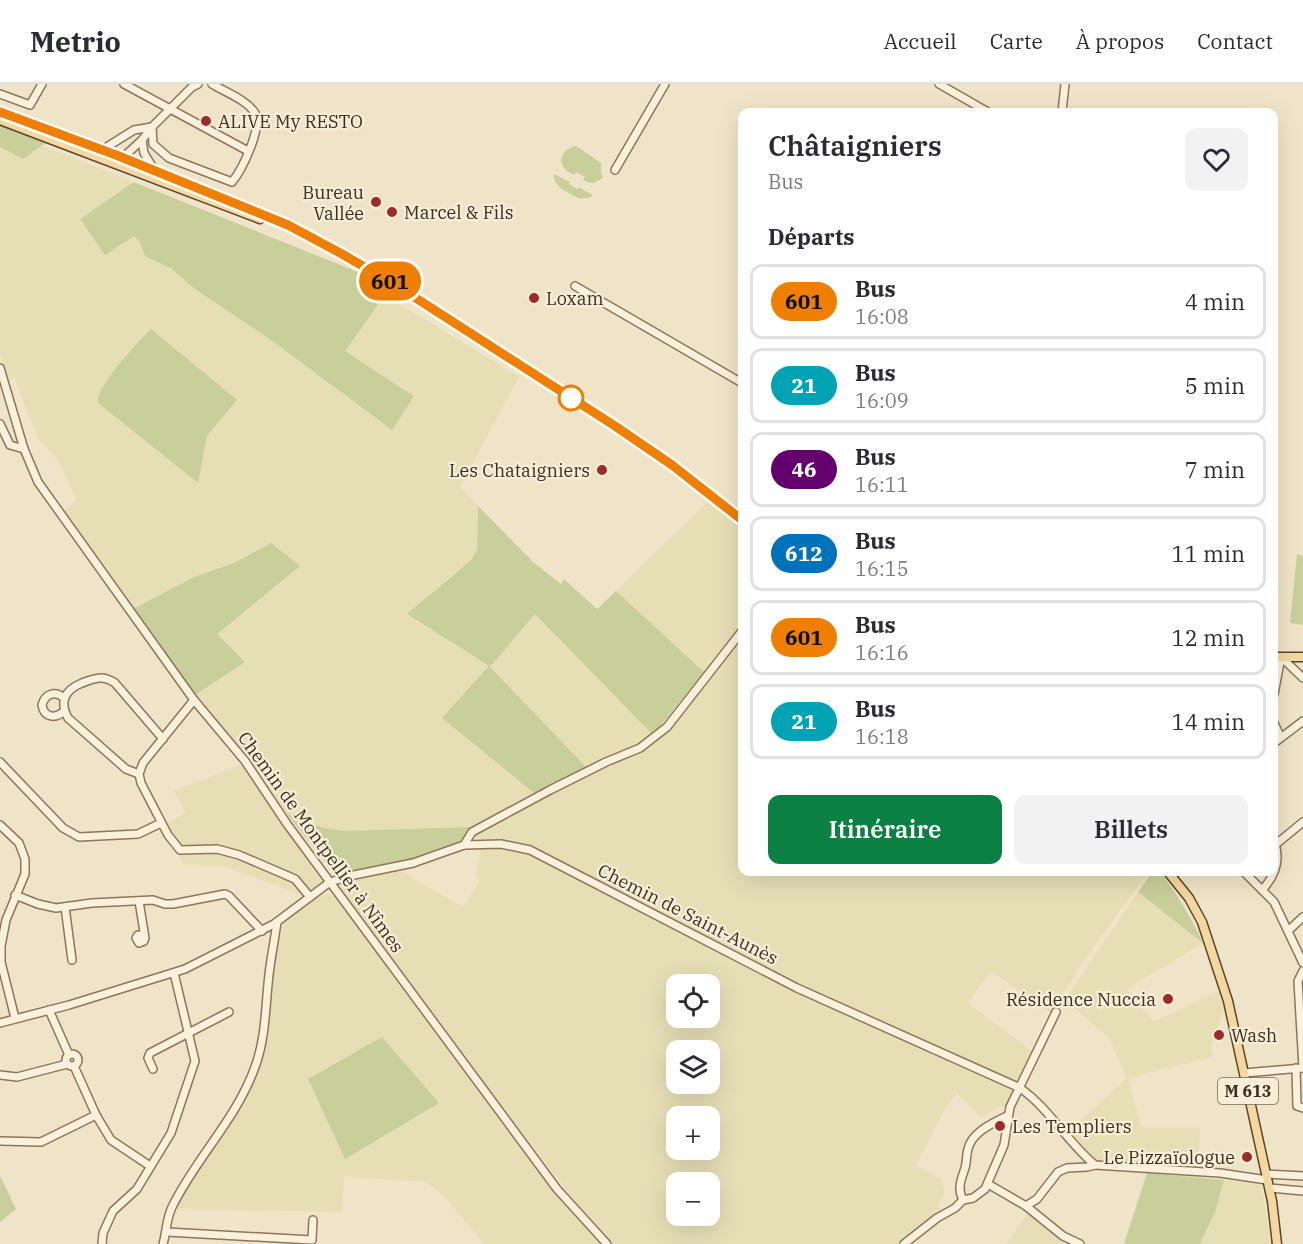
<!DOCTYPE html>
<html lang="fr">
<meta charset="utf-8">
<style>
:root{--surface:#fff;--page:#f2f2f3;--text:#2b2b33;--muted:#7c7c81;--line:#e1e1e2;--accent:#0b8043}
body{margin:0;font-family:"IBM Plex Serif",serif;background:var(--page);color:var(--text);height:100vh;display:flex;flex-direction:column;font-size:22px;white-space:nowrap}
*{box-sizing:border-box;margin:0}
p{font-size:20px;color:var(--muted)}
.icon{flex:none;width:33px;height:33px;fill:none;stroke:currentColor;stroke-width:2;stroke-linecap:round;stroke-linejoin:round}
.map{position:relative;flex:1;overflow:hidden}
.sheet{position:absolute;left:738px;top:24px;width:540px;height:768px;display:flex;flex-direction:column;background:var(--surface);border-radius:12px;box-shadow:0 6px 24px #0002}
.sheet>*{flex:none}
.badge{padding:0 12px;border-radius:20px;font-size:21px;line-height:39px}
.buttons{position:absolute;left:666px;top:890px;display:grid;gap:12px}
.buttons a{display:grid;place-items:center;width:54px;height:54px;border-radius:12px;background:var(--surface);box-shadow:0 6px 24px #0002;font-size:30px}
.map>.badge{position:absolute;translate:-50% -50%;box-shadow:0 0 0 3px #fff}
h2{padding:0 30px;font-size:22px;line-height:54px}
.round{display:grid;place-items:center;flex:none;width:63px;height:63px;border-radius:12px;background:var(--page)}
.overview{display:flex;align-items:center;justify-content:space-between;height:102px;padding:0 30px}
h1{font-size:28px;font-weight:600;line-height:45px}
.button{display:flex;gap:12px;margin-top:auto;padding:12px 30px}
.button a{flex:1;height:69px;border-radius:12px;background:var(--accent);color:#fff;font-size:24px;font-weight:600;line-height:69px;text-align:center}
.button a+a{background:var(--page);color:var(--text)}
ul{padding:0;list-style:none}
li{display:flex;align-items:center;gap:18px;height:75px;margin:0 12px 9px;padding:0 18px;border:3px solid var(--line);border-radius:12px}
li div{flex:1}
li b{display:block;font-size:22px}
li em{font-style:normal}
li .badge{min-width:66px;font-weight:700;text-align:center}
header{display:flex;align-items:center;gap:36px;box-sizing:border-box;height:84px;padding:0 30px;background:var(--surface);border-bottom:2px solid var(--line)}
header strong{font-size:28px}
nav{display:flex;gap:33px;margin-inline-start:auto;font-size:21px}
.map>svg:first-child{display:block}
.farmland{fill:#e6deb5;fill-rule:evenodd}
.green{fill:#c9cf9b}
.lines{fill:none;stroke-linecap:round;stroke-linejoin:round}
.minor-casing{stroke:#8d765c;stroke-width:10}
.major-casing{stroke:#5b4430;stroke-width:11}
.minor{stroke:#faf1dc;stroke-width:7}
.major{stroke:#f3d9a0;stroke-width:8}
.line-casing{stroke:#fff;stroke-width:14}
.line{stroke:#ee7f00;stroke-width:9}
.poi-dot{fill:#9e2a2b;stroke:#f7eed8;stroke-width:2}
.stop-dot{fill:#fff;stroke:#ee7f00;stroke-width:3}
.labels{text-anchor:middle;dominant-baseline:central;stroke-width:4.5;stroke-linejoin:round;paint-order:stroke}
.shield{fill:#f7eed8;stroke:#756857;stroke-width:1.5}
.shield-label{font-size:16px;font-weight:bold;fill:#3d2e20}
.poi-label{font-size:18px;fill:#3d2e20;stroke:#f7eed8;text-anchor:start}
.street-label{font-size:18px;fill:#3d2e20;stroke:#f7eed8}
</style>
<header>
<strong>Metrio</strong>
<nav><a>Accueil</a><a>Carte</a><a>À propos</a><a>Contact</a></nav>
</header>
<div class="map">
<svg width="1303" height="1160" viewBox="0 0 1303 1160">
<rect width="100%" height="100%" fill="#f0e4c8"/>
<!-- farmland -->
<g class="farmland">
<path d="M43,62L134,98L80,135L105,170L134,151L140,159L145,172L172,185L192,203L275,259L391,346L414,312L345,267L385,211L519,293L460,402L478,422L477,466L471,476L450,492L407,531L489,582L535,529L653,651L624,669L586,683L489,583L442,634L534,709L471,743L344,747L321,743L287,730L195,611L245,578L216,550L300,482L271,459L234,479L194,493L133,525L63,427L77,416L58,376L39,356L14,294L8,298L0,267V63L23,75ZM237,316L207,352L198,399L98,319Z"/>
<polygon points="707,418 742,444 742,541 705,590 616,507"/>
<polygon points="742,552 742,788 1148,788 1079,883 1052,930 991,887 968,919 1035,969 1018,1000 819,909 545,770 516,760 475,754 477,748 558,705 644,664 669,647"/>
<polygon points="243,680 322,790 323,795 304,812 223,782 183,781 168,739 186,729 174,707"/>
<path d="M481,763L525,769L543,776L757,888L1013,1006L1006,1025L1001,1022L981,1033L957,1009L944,1026L916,1081L942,1096L944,1109L938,1122L943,1128L902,1160H612L572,1113L419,916L338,800L342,795L397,785L463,823L479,799L476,790ZM676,900H710V933H676ZM676,966H710V999H676ZM676,1032H710V1065H676ZM676,1098H710V1131H676Z"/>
<polygon points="1138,808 1203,859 1127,905 1154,938 1219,907 1223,927 1211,963 1213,973 1128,994 1141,1043 1200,1043 1198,1085 1100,1078 1093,1076 1080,1063 1068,1048 1127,994 1109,954 1065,916"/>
<polygon points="323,811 330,811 339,815 476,998 493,1027 607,1160 484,1160 445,1113 427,1098 344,1093 342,1128 173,1125 179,1113 220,1056 238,1024 263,966 270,924 277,862 283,841 306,818"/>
<polygon points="1224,1096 1261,1101 1271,1160 1201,1160 1215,1128"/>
<polygon points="1029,1128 1075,1160 1006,1160"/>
</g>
<!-- green -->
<g class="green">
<polygon points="0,39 47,58 23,75 0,63"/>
<path d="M576,62L601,79V87L603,94C594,99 593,101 583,96L585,93L576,88L574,91C570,89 563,85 562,80C559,71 568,63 576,62Z"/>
<path d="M554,90L570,98L569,100L577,105L579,103L592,111L591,113L580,115C570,109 552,103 554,90Z"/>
<polygon points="134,98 363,190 385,211 345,267 414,312 392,346 275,259 192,203 172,185 145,172 140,159 134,152 105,171 80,135"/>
<path d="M151,245L237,316L207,352L198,399L98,319C96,302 138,258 151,245Z"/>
<polygon points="478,422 533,478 561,500 564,495 597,525 616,507 704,588 653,651 535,530 490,583 586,683 534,709 442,634 489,582 407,530 471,476 477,466"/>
<polygon points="271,459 300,482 217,550 245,578 195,611 133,525 194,493 234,479"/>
<polygon points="1297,470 1303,472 1303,541 1290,539"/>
<polygon points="287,730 321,743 344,747 471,743 461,757 414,775 335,790"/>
<path d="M1152,788H1160C1177,810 1191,833 1203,859L1138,808Z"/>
<polygon points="382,953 439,1019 345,1075 308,995"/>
<polygon points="1147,1089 1224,1096 1215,1128 1200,1160 1124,1160"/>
<polygon points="0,1092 16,1125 0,1138"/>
</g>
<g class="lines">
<defs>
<g id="minor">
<polyline points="124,0 248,67"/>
<path d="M198,0L192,3L152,43L153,60L169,74L232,98C242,86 263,43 255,29C247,16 225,8 212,0"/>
<polyline points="939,0 988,28"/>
<polyline points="0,10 30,21 42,0"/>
<polyline points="1062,28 1065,0"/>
<polyline points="142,56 144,69 155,87"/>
<polyline points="102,66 134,46 152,43 142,56 119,77"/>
<polyline points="615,86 665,0"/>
<polyline points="575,202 742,299"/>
<polyline points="0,284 24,365 38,398 194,616 245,677 287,740 557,1105 607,1160"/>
<polyline points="0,340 10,361 24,365"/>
<polyline points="1281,573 1303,594"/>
<polyline points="1274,610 1281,573"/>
<path d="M64,614C55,606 45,610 42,621C44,634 56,635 64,627"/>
<polyline points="194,616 143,679 139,690 141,699 168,751 180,766 217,765 239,771 295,795 310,813"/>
<polyline points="1274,639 1280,652"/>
<polyline points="1274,659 1303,637"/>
<polyline points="0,678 63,744 79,753 138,750 161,739"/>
<path d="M139,690L126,685L68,634C59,617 65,606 82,599C95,594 103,591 115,599L163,655"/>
<polyline points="0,741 19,759 25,775 25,790 6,836 1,862 1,878 15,934"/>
<polyline points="464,761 472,748 550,706 606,678 640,664 667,643 742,547"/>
<polyline points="1275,761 1303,738"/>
<polyline points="1244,788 1274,818 1303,879"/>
<path d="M1262,806C1275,792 1281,775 1274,757"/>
<polyline points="15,811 38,820 56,824 92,819 153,816 165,820 173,820 225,810 229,812 262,847"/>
<polyline points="139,817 145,854 144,857 139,859 136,854 138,851 144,852"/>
<polyline points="65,823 72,876"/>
<polyline points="1289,846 1303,833"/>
<polyline points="49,926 69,971"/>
<path d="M0,939L69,921L185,885L274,840L330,798L354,791L413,779L464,761L501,760L530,766L797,904L1020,1004C1050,1025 1067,1058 1095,1081L1220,1089L1267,1096"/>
<circle cx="72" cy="976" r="6"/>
<polyline points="1296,984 1297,1022 1303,1024"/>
<polyline points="1303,984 1298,897 1303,887"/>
<polyline points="153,985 148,974 150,969 229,928"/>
<polyline points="1244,989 1303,984"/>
<polyline points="0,991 17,993 67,980"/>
<polyline points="96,1031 111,1056 150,1082"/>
<polyline points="0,1057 41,1058 96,1031 74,982"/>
<polyline points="1266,1090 1303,1092"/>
<polyline points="988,1100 1026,1122 1037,1115 1058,1088 1067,1084 1087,1083 1095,1081"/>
<polyline points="1269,1104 1303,1107"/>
<path d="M963,1116C957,1104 961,1096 965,1084C967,1078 966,1071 968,1065C972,1048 993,1039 1007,1032"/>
<polyline points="1026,1122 1063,1152 1080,1160"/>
<polyline points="167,1148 312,1156 313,1136"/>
<polyline points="102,1160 103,1149 113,1127 137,1105 171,1049 195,977 174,889"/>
<path d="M163,1160C167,1146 166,1134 173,1121C197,1073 237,1034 255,983C267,951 265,917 270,883C272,868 275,853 277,838"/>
<polyline points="904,1160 937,1134 955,1124 963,1116 973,1114 985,1105 1004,1061 1010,1023 1056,928"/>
</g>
<g id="major">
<polyline points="0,28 116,71 288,141 342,170 394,199 615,342 672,381 742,436"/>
<polyline points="0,36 260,135"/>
<polyline points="1274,573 1303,573"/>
<polyline points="1168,788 1189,814 1202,838 1228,917 1272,1117 1277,1160"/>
</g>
</defs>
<!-- minor casing -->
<use href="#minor" class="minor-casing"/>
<!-- major casing -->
<use href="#major" class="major-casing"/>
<!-- minor -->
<use href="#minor" class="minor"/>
<!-- major -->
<use href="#major" class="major"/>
</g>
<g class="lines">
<defs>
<polyline id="line" points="0,28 116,71 288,141 342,170 394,200 615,342 672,381 742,436"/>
</defs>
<!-- line casing -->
<use href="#line" class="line-casing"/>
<!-- line -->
<use href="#line" class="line"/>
</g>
<!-- markers -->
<g class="poi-dot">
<circle cx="206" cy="37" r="6"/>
<circle cx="376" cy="118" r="6"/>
<circle cx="392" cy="128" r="6"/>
<circle cx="534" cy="214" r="6"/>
<circle cx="602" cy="386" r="6"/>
<circle cx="1168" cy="915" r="6"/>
<circle cx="1219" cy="951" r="6"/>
<circle cx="1000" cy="1042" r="6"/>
<circle cx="1247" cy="1073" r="6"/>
</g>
<circle class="stop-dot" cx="571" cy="314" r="12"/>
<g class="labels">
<!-- shield labels -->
<rect class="shield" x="1218" y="994" width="60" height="26" rx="4.5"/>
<g class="shield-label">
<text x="1248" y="1007">M 613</text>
</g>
<!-- poi labels -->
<g class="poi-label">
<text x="218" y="37">ALIVE My RESTO</text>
<text x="364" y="108" text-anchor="end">Bureau<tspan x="364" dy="21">Vallée</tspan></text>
<text x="404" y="128">Marcel &amp; Fils</text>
<text x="546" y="214">Loxam</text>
<text x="590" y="386" text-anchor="end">Les Chataigniers</text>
<text x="1156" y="915" text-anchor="end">Résidence Nuccia</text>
<text x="1231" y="951">Wash</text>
<text x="1012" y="1042">Les Templiers</text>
<text x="1235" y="1073" text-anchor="end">Le Pizzaïologue</text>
</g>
<!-- street labels -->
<g class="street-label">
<text transform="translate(321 758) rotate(54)">Chemin de Montpellier à Nîmes</text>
<text transform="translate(688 830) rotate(27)">Chemin de Saint-Aunès</text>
</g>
</g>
</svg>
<div class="buttons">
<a><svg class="icon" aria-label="locate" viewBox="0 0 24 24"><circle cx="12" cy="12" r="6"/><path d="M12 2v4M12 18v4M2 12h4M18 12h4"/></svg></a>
<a><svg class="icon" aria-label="layers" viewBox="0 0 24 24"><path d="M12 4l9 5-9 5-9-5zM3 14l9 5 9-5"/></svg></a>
<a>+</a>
<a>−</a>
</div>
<b class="badge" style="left:390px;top:197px;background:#ee7f00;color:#111">601</b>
<section class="sheet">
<div class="overview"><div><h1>Châtaigniers</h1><p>Bus</p></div><a class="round"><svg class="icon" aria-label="heart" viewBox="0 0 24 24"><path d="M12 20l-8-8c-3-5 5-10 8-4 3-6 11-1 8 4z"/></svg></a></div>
<h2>Départs</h2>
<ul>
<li><span class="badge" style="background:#ee7f00;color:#111">601</span><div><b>Bus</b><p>16:08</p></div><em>4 min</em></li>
<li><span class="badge" style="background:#00a3b4;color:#fff">21</span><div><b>Bus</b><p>16:09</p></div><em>5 min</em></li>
<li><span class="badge" style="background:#64006e;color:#fff">46</span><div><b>Bus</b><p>16:11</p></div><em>7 min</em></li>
<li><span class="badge" style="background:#0072bc;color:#fff">612</span><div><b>Bus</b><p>16:15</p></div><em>11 min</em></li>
<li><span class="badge" style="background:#ee7f00;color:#111">601</span><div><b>Bus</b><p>16:16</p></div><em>12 min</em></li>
<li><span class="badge" style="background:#00a3b4;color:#fff">21</span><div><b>Bus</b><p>16:18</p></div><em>14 min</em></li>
</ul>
<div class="button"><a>Itinéraire</a><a>Billets</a></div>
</section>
</div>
